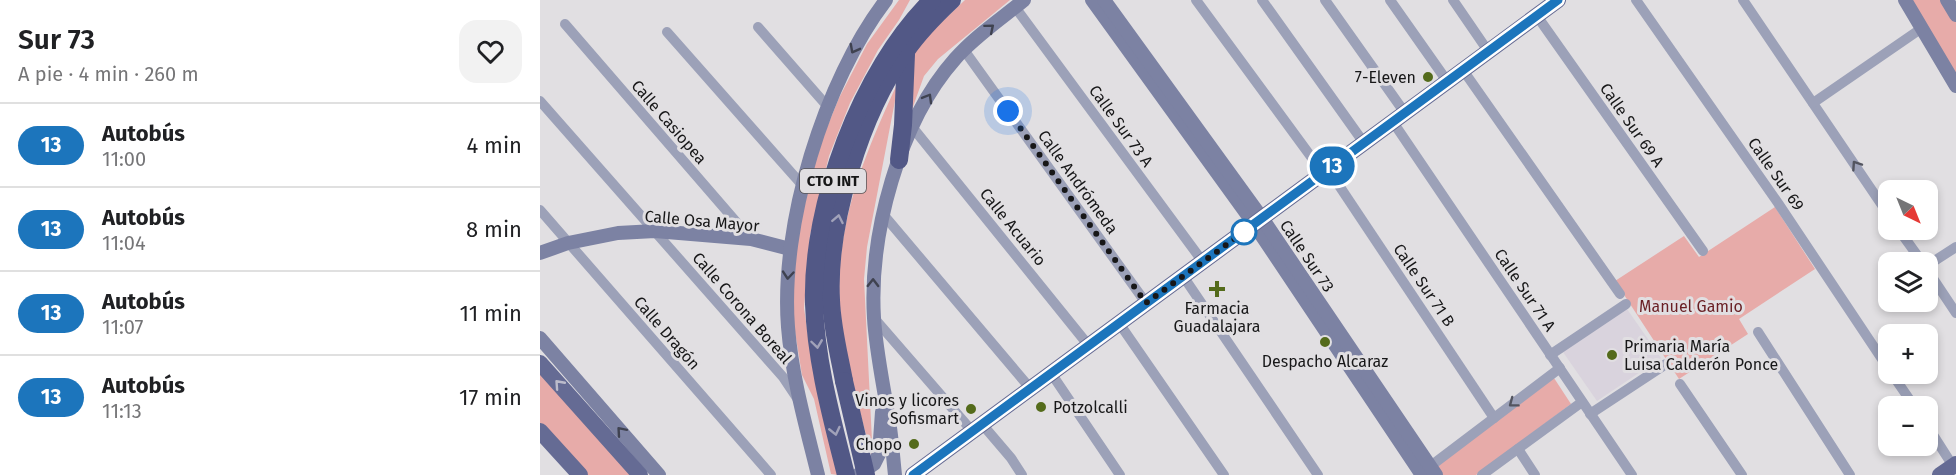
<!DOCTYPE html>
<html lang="es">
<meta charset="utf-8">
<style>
:root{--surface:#fff;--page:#f2f2f2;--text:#202124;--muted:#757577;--line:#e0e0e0}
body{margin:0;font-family:"Fira Sans",sans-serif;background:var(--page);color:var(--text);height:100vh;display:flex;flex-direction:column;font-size:22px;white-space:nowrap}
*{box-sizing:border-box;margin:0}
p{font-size:20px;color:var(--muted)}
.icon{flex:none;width:33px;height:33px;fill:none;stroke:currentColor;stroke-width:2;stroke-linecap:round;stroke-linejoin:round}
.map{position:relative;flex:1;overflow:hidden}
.side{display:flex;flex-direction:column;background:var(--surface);width:540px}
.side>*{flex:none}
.badge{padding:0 12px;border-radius:20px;font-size:21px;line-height:39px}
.needle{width:39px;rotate:137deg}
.controls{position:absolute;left:1338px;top:180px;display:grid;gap:12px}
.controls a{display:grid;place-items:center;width:60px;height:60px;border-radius:12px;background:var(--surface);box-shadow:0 3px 9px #0003;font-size:30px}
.you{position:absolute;width:30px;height:30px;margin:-15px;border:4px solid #fff;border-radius:50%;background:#1a73e8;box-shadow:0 0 0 9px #1a73e833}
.map>.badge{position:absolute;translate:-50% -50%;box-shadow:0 0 0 3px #fff}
.round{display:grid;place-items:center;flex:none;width:63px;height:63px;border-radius:18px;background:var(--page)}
.summary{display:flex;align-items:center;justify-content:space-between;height:102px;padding:0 18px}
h1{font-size:28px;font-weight:600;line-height:45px}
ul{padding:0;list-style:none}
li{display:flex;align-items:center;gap:18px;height:84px;padding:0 18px;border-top:2px solid var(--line)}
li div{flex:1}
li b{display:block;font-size:22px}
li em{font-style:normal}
li .badge{min-width:66px;font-weight:700;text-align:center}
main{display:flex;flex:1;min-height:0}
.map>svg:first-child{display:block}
.built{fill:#d9d3dd}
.green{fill:#e7aba9}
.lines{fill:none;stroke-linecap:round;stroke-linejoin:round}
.street{stroke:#9ca1b8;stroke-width:10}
.secondary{stroke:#7c82a3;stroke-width:14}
.primary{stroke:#656b94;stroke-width:16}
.highway{stroke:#525886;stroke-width:18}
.highway-bridge{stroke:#525886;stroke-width:18}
.oneway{stroke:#3f4250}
.oneway2{stroke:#535560}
.oneway3{stroke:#a1a2b9}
.oneway4{stroke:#bcbccb}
.line-casing{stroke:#fff;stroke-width:14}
.line{stroke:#1c75bc;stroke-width:9}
.walk{stroke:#171718;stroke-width:6;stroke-dasharray:0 10.8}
.poi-dot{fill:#546b1b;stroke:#e1dfe2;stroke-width:2}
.stop-dot{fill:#fff;stroke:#1c75bc;stroke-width:3}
.labels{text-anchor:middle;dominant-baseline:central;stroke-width:6;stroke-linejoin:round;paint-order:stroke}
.shield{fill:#e1dfe2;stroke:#545355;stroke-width:1.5}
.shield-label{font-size:15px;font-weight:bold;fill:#171718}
.poi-label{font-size:16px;fill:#171718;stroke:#e1dfe2;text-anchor:end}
.street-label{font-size:16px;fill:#171718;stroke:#e1dfe2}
.park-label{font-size:16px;fill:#691f24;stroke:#e1dfe2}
</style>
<main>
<section class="side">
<div class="summary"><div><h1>Sur 73</h1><p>A pie · 4 min · 260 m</p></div><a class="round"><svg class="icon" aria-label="heart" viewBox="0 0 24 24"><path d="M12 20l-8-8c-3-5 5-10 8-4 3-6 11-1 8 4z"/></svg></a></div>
<ul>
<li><span class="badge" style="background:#1c75bc;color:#fff">13</span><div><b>Autobús</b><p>11:00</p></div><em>4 min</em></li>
<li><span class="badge" style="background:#1c75bc;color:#fff">13</span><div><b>Autobús</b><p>11:04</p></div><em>8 min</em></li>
<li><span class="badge" style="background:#1c75bc;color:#fff">13</span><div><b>Autobús</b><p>11:07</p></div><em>11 min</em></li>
<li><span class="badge" style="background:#1c75bc;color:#fff">13</span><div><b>Autobús</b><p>11:13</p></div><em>17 min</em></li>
</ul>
</section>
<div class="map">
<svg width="1416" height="475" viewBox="0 0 1416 475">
<rect width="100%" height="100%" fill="#e1dfe2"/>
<!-- built -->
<polygon class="built" points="1087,309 1121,358 1057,401 1023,352"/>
<!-- green -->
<g class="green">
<polygon points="359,0 370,0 359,20 338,50 310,103 289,156 270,235 264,308 273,369 298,475 291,474 274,399 262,375 251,307 258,232 277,152 299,98 327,44"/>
<polygon points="425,0 470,0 398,59 384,76 370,115 373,55 389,34"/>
<polygon points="1368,0 1404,0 1416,20 1416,81"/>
<path d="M359,80L327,247L324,279L333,461C321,414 306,366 301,318C291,233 324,155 359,80Z"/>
<polygon points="1235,207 1275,269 1199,319 1208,334 1139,379 1075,281 1144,236 1159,257"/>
<polygon points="0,371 92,475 43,475 0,428"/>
<polygon points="1014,378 1031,404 936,475 900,475 895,467"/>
</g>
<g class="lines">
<!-- street -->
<g class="street">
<polyline points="656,0 783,173"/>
<polyline points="722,0 824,143"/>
<polyline points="785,0 865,113"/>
<polyline points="850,0 907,81"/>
<polyline points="913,0 948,51"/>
<polyline points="1096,0 1238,203 1348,368"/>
<polyline points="1203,0 1348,214"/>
<polyline points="475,7 663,262"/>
<polyline points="997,16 1163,251"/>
<polyline points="25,24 211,239"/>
<polyline points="218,27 288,107"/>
<polyline points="127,32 263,186"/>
<polyline points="424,50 606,303"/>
<polyline points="923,70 1080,294"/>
<polyline points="0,101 243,377 257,398"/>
<polyline points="1273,103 1382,28"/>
<polyline points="853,122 1092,475"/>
<polyline points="373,128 549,346"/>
<polyline points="788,169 954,418"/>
<polyline points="0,210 231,475"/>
<polyline points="342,213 490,388"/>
<polyline points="1359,230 1382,262"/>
<polyline points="1388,265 1416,247"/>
<polyline points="1388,271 1416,313"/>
<polyline points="643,276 778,475"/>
<polyline points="334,318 432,431"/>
<polyline points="579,323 684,475"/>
<polyline points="1218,332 1310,475"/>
<polyline points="1010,355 1086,304"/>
<polyline points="511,373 580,475"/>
<polyline points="1352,374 1374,406"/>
<polyline points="1140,384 1202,475"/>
<polyline points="1050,414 1126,364"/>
<polyline points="442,424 471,458 482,475"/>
<polyline points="1388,427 1413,466"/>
<polyline points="978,449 995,475"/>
<polyline points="884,471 1020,368"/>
<polyline points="942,475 1042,402"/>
</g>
<!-- secondary -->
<g class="secondary">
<polyline points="552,0 714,224 882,475"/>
<polyline points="564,0 722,218 896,475"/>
<polyline points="1365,0 1416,86"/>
<polyline points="1407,0 1416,15"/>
<polyline points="0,253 28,243 78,233 115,231 211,239 250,249"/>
<polyline points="0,338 119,475"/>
<polyline points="319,474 334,464 339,454 342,412"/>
<path d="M278,475C266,426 252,378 248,327C240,225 284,81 346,0"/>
<path d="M355,475C353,457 352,439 349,421C344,387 336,352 334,318C329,235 359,122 415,59C434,37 461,19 484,0"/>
</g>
<!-- primary -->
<g class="primary">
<polyline points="0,363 100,475"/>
<polyline points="0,431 40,475"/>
<polyline points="373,475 1018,0"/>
<polyline points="1400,475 1416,464"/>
</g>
<!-- highway -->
<g class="highway">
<polyline points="359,160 363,125 366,54"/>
<path d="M304,381C299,354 292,328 291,300C287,223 321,113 366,51C379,32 395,16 412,0"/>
<path d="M306,475C292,419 276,362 274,304C271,205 321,70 392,0"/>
</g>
<!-- highway-bridge -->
<polyline class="highway-bridge" points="304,381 326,475"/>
</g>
<!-- one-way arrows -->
<defs><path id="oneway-chevron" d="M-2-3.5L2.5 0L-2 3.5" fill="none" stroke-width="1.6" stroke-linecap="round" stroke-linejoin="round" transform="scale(1.5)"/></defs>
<g class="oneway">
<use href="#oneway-chevron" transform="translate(450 28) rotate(-40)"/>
<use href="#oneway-chevron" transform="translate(314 49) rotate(118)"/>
<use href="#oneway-chevron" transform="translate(388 98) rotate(-60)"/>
<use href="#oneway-chevron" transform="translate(248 275) rotate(95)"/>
<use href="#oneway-chevron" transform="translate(333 283) rotate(-89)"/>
<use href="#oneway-chevron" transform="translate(81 431) rotate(-131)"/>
</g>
<g class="oneway2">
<use href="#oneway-chevron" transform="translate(1316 165) rotate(-124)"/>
<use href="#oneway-chevron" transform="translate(973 403) rotate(143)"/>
</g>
<g class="oneway3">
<use href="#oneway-chevron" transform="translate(298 219) rotate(-79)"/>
<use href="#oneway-chevron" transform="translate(277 344) rotate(82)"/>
<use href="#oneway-chevron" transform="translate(295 431) rotate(77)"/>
</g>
<use class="oneway4" href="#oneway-chevron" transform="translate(19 384) rotate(-132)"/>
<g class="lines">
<defs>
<polyline id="line" points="373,475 1018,0"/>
</defs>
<!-- line casing -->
<use href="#line" class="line-casing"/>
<!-- line -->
<use href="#line" class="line"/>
<!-- walk -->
<polyline class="walk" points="468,111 606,303 704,232"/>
</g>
<!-- markers -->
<g class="poi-dot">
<circle cx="888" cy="77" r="6"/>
<path d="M674 280h6v6h6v6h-6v6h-6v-6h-6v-6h6z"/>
<circle cx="785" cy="342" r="6"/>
<circle cx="1072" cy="355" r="6"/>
<circle cx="501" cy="407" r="6"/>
<circle cx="431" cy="409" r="6"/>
<circle cx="374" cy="444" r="6"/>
</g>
<circle class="stop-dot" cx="704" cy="232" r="12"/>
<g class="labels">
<!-- shield labels -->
<rect class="shield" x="260" y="169" width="66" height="24" rx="4.5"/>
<g class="shield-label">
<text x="293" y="181">CTO INT</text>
</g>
<!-- poi labels -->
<g class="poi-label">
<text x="876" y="77">7-Eleven</text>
<text x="677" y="308" text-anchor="middle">Farmacia<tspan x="677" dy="18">Guadalajara</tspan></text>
<text x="1084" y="346" text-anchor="start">Primaria María<tspan x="1084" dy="18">Luisa Calderón Ponce</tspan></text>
<text x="785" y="361" text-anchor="middle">Despacho Alcaraz</text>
<text x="419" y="400">Vinos y licores<tspan x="419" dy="18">Sofismart</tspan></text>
<text x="513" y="407" text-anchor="start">Potzolcalli</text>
<text x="362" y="444">Chopo</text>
</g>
<!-- street labels -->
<g class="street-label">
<text transform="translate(129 122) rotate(49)">Calle Casiopea</text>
<text transform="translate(1092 125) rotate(55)">Calle Sur 69 A</text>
<text transform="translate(581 126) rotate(54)">Calle Sur 73 A</text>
<text transform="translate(1236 174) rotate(55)">Calle Sur 69</text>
<text transform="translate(538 182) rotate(54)">Calle Andrómeda</text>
<text transform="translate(162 221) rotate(5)">Calle Osa Mayor</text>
<text transform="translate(473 227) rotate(51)">Calle Acuario</text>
<text transform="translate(767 256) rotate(56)">Calle Sur 73</text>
<text transform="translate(884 285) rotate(56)">Calle Sur 71 B</text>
<text transform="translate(985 290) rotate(56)">Calle Sur 71 A</text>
<text transform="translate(202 308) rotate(49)">Calle Corona Boreal</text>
<text transform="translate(127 333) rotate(49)">Calle Dragón</text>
</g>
<!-- park labels -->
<g class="park-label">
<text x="1151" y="306">Manuel Gamio</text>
</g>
</g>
</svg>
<div class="controls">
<a><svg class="needle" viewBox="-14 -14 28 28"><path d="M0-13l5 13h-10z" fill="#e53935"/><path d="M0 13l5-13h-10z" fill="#757577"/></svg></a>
<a><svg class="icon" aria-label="layers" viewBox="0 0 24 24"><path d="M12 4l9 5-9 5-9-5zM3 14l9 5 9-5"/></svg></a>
<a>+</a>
<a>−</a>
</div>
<div class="you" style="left:468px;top:111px"></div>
<b class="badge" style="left:792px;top:166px;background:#1c75bc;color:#fff">13</b>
</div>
</main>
